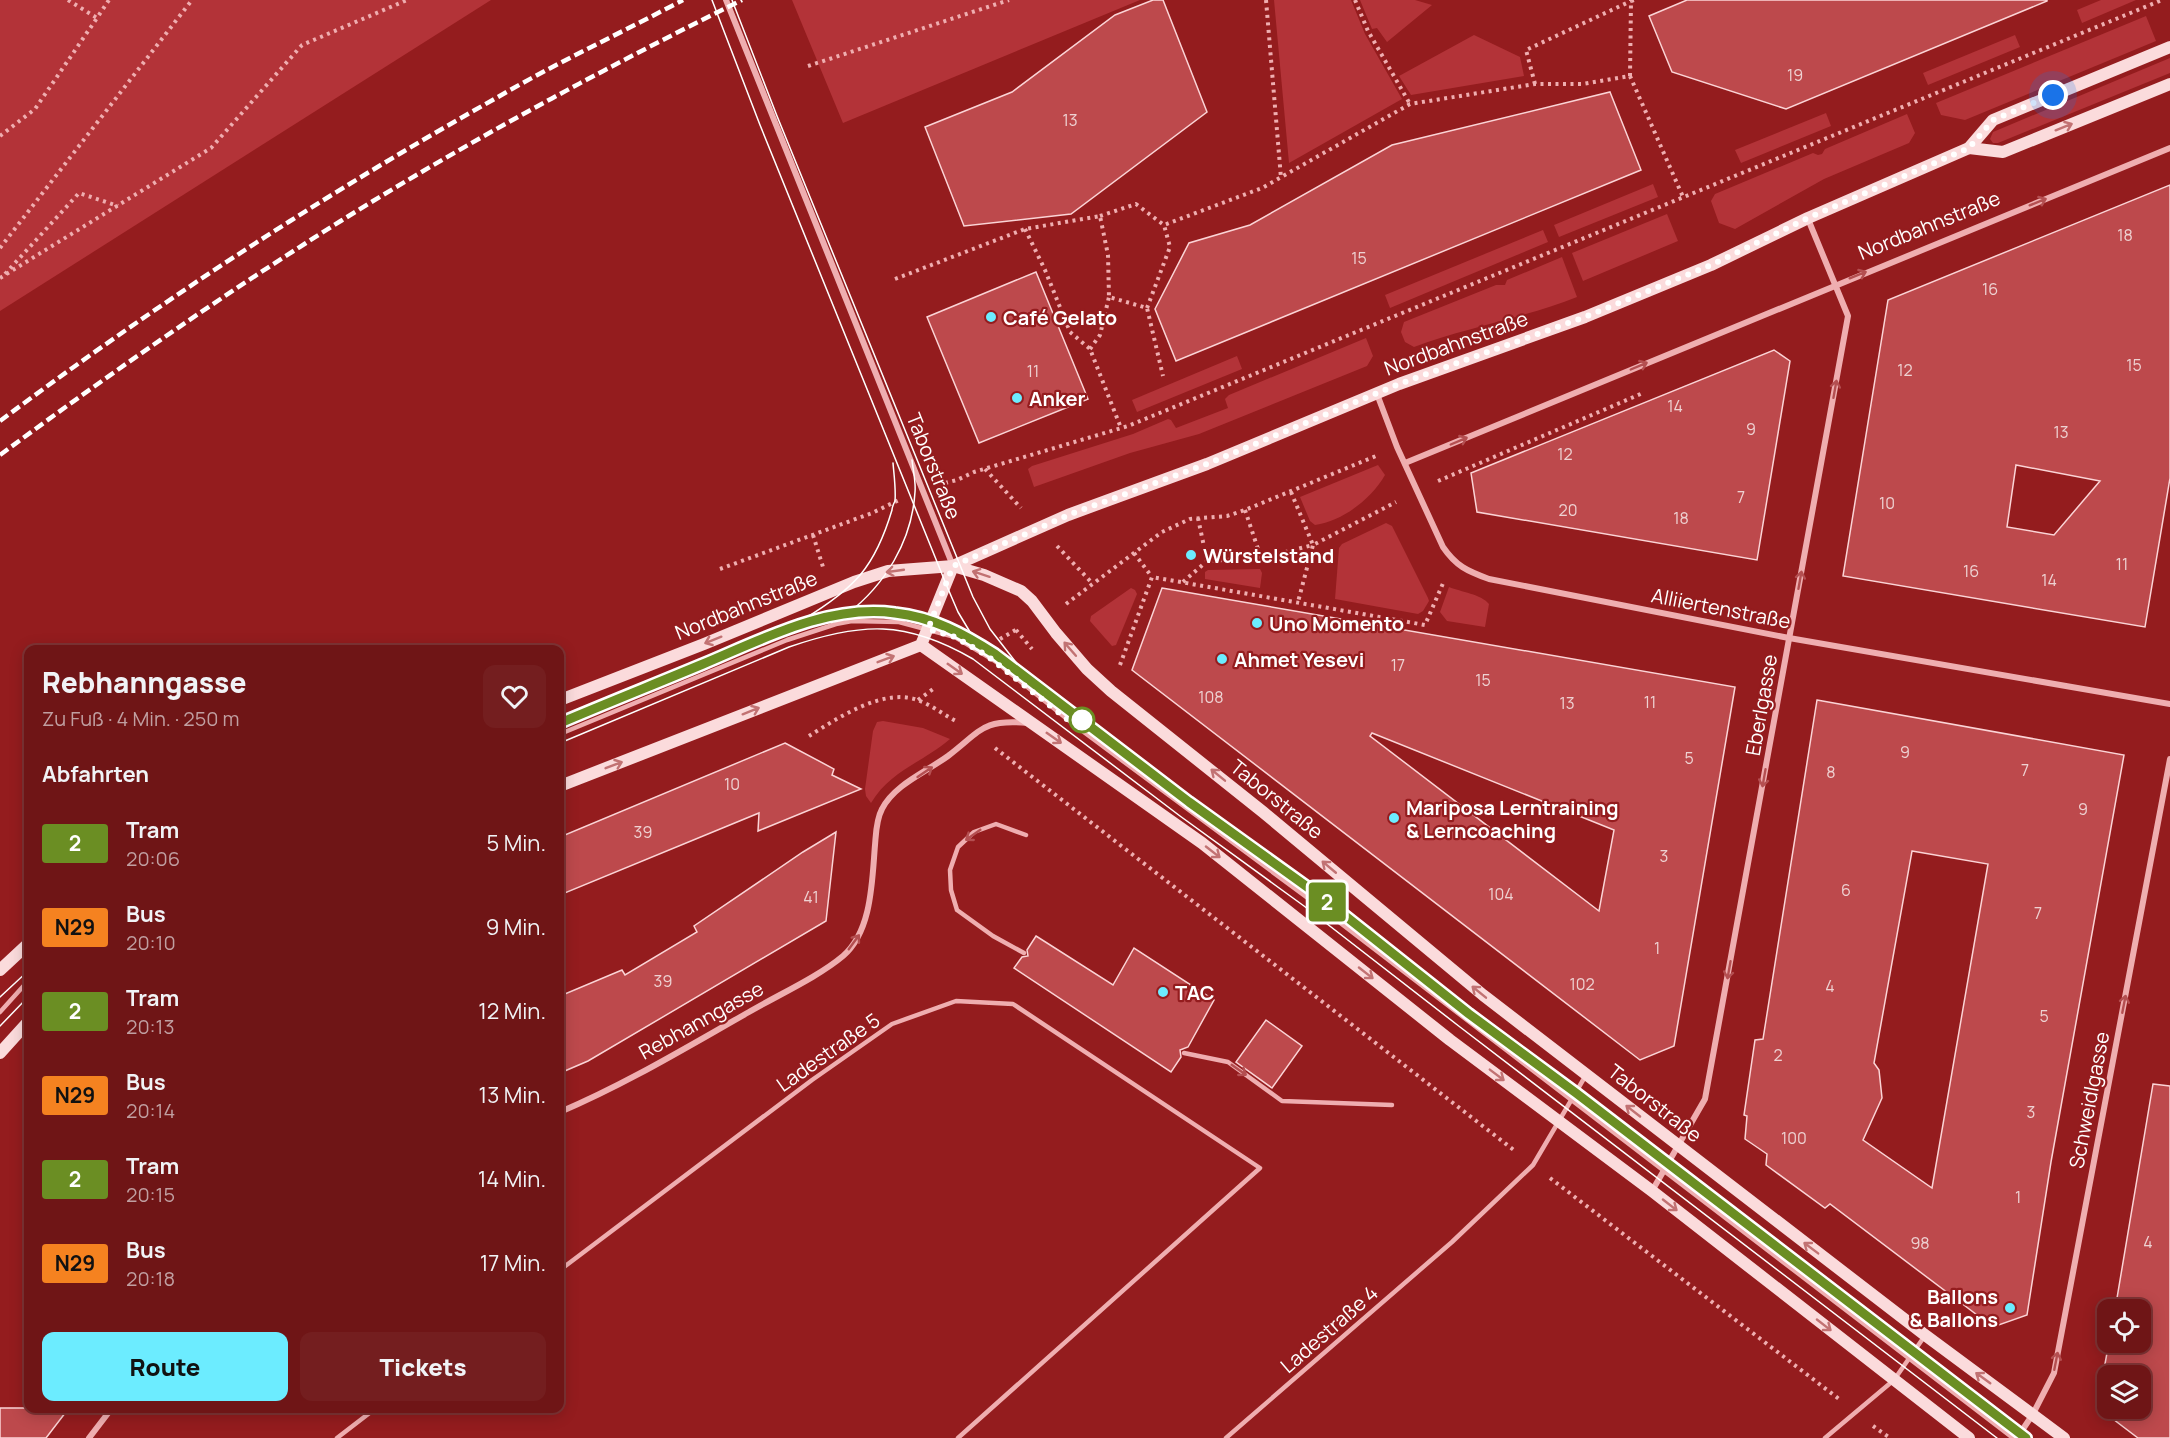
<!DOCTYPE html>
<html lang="de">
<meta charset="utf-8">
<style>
:root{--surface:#6f1516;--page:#741e1f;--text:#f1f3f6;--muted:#c09fa1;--line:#813435;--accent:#6cecff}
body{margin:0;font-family:Manrope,sans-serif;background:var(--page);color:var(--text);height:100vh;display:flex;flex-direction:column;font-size:22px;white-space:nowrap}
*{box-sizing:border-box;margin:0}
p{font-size:20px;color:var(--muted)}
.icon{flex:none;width:33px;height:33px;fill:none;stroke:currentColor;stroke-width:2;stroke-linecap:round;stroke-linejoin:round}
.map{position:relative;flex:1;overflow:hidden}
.drawer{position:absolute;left:24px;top:645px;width:540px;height:768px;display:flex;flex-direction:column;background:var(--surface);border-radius:12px;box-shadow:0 3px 15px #0003,0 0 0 2px var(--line)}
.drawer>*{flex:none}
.badge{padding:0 12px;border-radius:4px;font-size:21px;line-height:39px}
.controls{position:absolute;left:2097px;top:1299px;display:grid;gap:12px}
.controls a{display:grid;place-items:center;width:54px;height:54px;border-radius:12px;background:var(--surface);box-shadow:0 3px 15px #0003,0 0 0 2px var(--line);font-size:30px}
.you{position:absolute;width:30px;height:30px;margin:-15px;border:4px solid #fff;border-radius:50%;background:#1a73e8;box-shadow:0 0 0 9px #1a73e833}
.map>.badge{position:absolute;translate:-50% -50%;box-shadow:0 0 0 3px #fff}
h2{padding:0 18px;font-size:22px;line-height:54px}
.round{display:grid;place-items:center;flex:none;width:63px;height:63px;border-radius:12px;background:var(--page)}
.headline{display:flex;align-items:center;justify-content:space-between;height:102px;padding:0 18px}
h1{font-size:28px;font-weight:800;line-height:45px}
.cta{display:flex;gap:12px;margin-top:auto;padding:12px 18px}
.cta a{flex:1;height:69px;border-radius:12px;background:var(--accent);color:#111;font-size:24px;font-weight:800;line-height:69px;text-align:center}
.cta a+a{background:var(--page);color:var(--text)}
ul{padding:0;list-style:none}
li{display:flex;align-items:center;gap:18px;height:84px;padding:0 18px}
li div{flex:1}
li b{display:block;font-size:22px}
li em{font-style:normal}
li .badge{min-width:66px;font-weight:700;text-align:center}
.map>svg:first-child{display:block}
.green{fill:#b33338}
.building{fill:#bd494c;stroke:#fbd4d6;stroke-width:1.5;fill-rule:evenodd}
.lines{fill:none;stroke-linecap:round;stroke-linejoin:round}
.path{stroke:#efaeb0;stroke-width:4;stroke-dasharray:3 4.5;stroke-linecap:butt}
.service{stroke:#efaeb0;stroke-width:4.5}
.minor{stroke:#efaeb0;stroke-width:6}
.secondary{stroke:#fbdbdc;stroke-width:12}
.tram{stroke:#fff;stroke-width:1.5}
.rail{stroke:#fff;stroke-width:4.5;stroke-dasharray:10 4.5;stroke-linecap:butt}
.oneway{stroke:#c27273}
.oneway2{stroke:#b44f51}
.line-casing{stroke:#fff;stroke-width:14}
.line{stroke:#6b8e23;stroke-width:9}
.walk{stroke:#fff;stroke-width:6;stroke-dasharray:0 10.8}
.poi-dot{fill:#6cecff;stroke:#941c1e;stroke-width:2}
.stop-dot{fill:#fff;stroke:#6b8e23;stroke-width:3}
.labels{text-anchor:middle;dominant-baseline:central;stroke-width:4.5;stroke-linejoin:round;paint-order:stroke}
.number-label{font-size:16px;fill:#eed2d2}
.street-label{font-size:20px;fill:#fff;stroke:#941c1e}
.poi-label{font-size:20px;font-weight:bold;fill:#fff;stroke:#941c1e;text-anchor:start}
</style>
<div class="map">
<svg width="2170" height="1438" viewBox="0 0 2170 1438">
<rect width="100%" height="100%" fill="#941c1e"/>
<!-- green -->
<g class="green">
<polygon points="0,0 491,0 0,311"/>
<polygon points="792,0 1140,0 843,123"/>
<polygon points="1274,0 1351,0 1365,34 1402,99 1289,163"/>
<polygon points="1360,0 1415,0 1432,5 1387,42 1377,28 1372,29"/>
<polygon points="2101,0 2136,0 2082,23 2077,10"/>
<polygon points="2146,16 2156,41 1965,120 1941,115 1936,103"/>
<polygon points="1474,35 1520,57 1524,76 1411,95 1399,76"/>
<polygon points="2015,35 2020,47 1928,85 1923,73"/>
<polygon points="2170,58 2170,73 1998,143 1993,143 1990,139 1993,132"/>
<polygon points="1826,113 1831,126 1741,163 1735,150"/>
<polygon points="1907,114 1915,133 1909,143 1824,179 1735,229 1719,223 1711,201 1715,194 1813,153 1818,155 1822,154 1825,149"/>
<polygon points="1653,184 1658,197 1559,237 1554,225"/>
<polygon points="1667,214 1678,241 1583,281 1572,253"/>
<polygon points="1543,230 1548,242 1390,308 1385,295"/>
<path d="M1562,257L1577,297C1524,318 1468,327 1414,347L1405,342L1401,332L1404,322L1496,285H1505L1507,280Z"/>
<polygon points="1366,338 1373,356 1367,366 1199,434 1130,453 1034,487 1028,469 1032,466 1133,434 1168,419 1171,420 1176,428 1228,408 1225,399 1229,395"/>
<polygon points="1237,356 1242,369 1137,412 1132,400"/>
<path d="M1378,465L1385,475C1371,499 1343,521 1315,525L1310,521L1300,497Z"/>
<polygon points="1386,523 1392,526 1428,598 1429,601 1423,611 1418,614 1335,599 1339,548 1342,544"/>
<polygon points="1260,569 1262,573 1260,588 1205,579 1205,572 1208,570"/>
<path d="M1449,587C1461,592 1481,594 1489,604L1485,627L1447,621L1440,612Z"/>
<polygon points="1131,588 1135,590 1137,594 1116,645 1112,646 1090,621 1091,616"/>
<path d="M883,721L923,728L950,739C922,763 891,770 871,803L866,796L865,789L873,731L877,722Z"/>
</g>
<!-- building -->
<g class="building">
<polygon points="1153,0 1163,0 1207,112 1071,214 964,226 925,127 1012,92 1115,15"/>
<polygon points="1687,0 2047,0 2047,1 1786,109 1672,72 1649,16"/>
<polygon points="1610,92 1641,170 1176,361 1155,309 1189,243 1250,225 1392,145"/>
<path d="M2170,185V478L2145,627L1843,576L1888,300ZM2016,465L2100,481L2054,535L2007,527Z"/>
<polygon points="1036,272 1088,399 979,443 927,317"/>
<polygon points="1774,350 1790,361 1757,560 1477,512 1471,473"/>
<path d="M1162,588L1735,687L1674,1046L1640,1060L1132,670ZM1372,733L1614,830L1599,911L1370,736Z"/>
<path d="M1817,700L2124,755L2051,1162L2027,1315L1993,1327L1830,1204L1825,1208L1766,1165L1767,1154L1745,1139L1747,1116L1744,1115L1755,1040L1763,1039ZM1912,851L1988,864L1932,1188L1863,1140L1882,1098L1879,1070L1874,1063Z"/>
<polygon points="785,743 834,769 832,775 861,789 758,831 759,813 560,895 560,837"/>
<polygon points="836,832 826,921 588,1061 560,1073 560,996 622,970 625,975 697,932 694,926 803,852"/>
<polygon points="1036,936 1113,985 1134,948 1214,1000 1188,1047 1180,1050 1181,1057 1171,1072 1014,968 1022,957 1028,956 1027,950"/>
<polygon points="1266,1020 1302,1046 1272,1088 1236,1062"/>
<path d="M2153,1084L2170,1086V1438H2138L2109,1416L2101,1406L2100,1391L2109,1342H2140V1310H2115ZM2108,1376H2140V1408H2108Z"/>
<polygon points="0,1408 69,1408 46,1438 0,1438"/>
</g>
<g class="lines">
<!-- path -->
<g class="path">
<polyline points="68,0 97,18 109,0"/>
<polyline points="1266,0 1281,178"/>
<polyline points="1355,0 1368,31 1410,104"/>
<polyline points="808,66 1009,0"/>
<polyline points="1630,76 1631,1 1634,0"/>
<polyline points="1535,84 1526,50 1631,1"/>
<polyline points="0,136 35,109 97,18"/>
<polyline points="1100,216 1136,204 1164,225"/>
<polyline points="1025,229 1045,270 1070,332 1090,349 1121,428"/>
<polyline points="0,248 192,0"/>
<polyline points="5,274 79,193 118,206"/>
<polyline points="0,278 211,148 302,45 407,0"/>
<polyline points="895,279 1025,229 1100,216 1108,255 1109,297 1147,308 1163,376"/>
<polyline points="1147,308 1170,247 1164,225 1262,188 1410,104 1535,84 1583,84 1630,76 1683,197"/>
<polyline points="1090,349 1100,335 1109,297"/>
<polyline points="985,469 1021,508"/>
<polyline points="1438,481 1643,393"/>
<polyline points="945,483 957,480 974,472 1128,426 2162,0"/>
<polyline points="1291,492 1313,545 1396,502"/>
<polyline points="1245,510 1261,558 1313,545 1298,602"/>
<polyline points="1198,518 1207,561"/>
<polyline points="813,535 823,567"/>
<polyline points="1057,546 1092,583"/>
<polyline points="1134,553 1152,577"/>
<polyline points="720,569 872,513 901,499"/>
<polyline points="1183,582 1207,561 1261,558"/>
<polyline points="1066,604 1162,532 1190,519 1227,516 1245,510 1376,456"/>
<polyline points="1016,630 1032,649"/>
<polyline points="1000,639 1019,628"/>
<polyline points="1120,665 1152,577 1425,625 1444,581"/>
<polyline points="918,700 936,687"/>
<path d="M809,736C838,718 885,686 920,701C933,706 944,715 956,721"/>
<polyline points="995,748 1515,1151"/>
<polyline points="1550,1178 1839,1399"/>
<polyline points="1873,1426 1890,1438"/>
</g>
<!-- service -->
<g class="service">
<polyline points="560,734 787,640 836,624 852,621 899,622 955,637 995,661 1077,727 1309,899 2013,1438"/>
<polyline points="1024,953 993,936 957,910 951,890 950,870 958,847 974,832 996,824 1026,835"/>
<polyline points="0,1012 28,981"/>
<polyline points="1184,1053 1228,1062 1282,1101 1392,1105"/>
<polyline points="560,1270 812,1080 892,1024 956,1001 1013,1004 1260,1168 958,1438"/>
<polyline points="337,1438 376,1408"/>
<polyline points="1226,1438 1452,1242 1533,1165 1586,1075"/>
<polyline points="1825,1438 1894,1380 1924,1337"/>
</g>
<!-- minor -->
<g class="minor">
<polyline points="726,0 953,566"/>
<path d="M1377,394L1397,447L1443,547C1456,566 1467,571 1489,579L1789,638L2170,704"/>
<polyline points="1405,463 2170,148"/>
<path d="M560,1112C626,1084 687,1047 749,1012C778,995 818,977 843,956C872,931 872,881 875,845C876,834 876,820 882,809C894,785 926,772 948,756C982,730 982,719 1028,723"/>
<polyline points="1652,1191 1705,1099 1848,316 1808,219"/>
<polyline points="89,1438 112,1408"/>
<polyline points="2017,1438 2033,1414 2054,1373 2170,759"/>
</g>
<!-- secondary -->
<g class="secondary">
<polyline points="1969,148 2003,152 2170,84"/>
<polyline points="953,566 984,575 1021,591 1032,601 1056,633 1087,669 1111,691 1263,812 1483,995 1925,1335 2064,1438"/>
<polyline points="921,645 1202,843 1450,1040 1652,1191 1969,1438"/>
<polyline points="560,700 704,644 854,582 888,571 953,566 1068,515 1207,464 1399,384 1585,317 1711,265 1808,218 1969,148 1993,120 2170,47"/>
<polyline points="560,786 921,645 953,566"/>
<polyline points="0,970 28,944"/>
<polyline points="0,1053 28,1022"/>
</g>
<!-- tram -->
<g class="tram">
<polyline points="712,0 760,125 946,584 958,612 973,637"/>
<polyline points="732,0 777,116 973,597 990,629 1018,665"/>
<path d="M847,614C885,585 912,541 915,492C916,482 913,470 912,460"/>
<path d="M804,619C855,588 875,567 892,510C892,507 894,503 895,501C896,489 894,475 893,463"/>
<path d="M560,723C609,703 658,683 707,662C767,638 829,605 895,613C933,617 964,634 995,654L1189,802L1324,899L1469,1014L1576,1093L2026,1438"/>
<path d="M560,743L789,647C861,622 906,620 973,659L1180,816L1304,906L1460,1027L1997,1438"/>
<polyline points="0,997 28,971"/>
<polyline points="0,1026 28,997"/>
</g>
<!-- rail -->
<g class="rail">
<path d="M0,421C159,302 325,194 498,97C558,62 621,33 683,0"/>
<path d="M0,455C100,381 201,310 306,243C446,153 593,74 742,0"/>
</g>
</g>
<!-- one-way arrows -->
<defs><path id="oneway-shaft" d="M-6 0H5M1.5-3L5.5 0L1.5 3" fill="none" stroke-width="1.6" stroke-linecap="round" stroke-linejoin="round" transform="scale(1.5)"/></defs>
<g class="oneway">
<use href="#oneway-shaft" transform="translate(2064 127) rotate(-22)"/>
<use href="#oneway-shaft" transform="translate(895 571) rotate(172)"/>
<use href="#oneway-shaft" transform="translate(981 574) rotate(-162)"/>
<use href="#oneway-shaft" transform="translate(713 640) rotate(158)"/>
<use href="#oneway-shaft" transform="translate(1070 649) rotate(-131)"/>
<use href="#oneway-shaft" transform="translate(886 659) rotate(-21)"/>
<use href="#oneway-shaft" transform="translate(955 669) rotate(35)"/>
<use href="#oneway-shaft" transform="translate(751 711) rotate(-22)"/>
<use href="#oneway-shaft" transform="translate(1054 738) rotate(35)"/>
<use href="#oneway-shaft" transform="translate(614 765) rotate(-21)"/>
<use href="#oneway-shaft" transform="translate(1218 775) rotate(-141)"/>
<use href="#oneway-shaft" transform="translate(1213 852) rotate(38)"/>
<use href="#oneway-shaft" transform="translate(1329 867) rotate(-140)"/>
<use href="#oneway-shaft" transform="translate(1366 973) rotate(38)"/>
<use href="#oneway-shaft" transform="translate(1479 992) rotate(-141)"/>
<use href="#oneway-shaft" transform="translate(1497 1075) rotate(37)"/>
<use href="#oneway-shaft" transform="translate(1633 1111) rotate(-142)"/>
<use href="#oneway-shaft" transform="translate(1670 1205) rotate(38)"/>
<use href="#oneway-shaft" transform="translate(1811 1248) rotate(-143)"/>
<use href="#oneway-shaft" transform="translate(1824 1325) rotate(38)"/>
<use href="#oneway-shaft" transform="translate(1983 1378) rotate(-144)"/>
</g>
<g class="oneway2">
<use href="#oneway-shaft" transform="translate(2038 202) rotate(-22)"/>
<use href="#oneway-shaft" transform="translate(1858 275) rotate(-22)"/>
<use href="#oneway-shaft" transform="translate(1639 366) rotate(-23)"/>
<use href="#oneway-shaft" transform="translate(1835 389) rotate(-80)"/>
<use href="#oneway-shaft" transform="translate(1459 441) rotate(-23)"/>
<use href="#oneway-shaft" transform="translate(1800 580) rotate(-80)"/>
<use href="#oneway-shaft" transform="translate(925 772) rotate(-34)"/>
<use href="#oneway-shaft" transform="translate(1764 778) rotate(100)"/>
<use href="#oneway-shaft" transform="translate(973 835) rotate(145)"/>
<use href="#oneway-shaft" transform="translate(854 942) rotate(-54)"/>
<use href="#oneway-shaft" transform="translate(1729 970) rotate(100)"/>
<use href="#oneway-shaft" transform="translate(2124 1004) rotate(-79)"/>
<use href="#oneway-shaft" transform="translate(1239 1070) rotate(35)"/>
<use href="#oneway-shaft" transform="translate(2056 1361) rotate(-79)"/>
</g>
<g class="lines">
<defs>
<path id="line" d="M560,723C607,703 655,684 703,664C763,639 828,604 895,613C933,617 964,634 995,654L1189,802L1324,899L1469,1014L1576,1093L2026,1438"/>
</defs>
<!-- line casing -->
<use href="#line" class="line-casing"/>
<!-- line -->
<use href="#line" class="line"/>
<!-- walk -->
<polyline class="walk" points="1082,720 1077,727 986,655 955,637 928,629 953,566 1071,514 1207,464 1399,384 1585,317 1711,265 1808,218 1969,148 1993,120 2053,95"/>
</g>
<!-- markers -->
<g class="poi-dot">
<circle cx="991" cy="317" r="6"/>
<circle cx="1017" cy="398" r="6"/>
<circle cx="1191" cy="555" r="6"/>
<circle cx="1257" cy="623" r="6"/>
<circle cx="1222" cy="659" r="6"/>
<circle cx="1394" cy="818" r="6"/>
<circle cx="1163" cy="992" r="6"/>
<circle cx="2010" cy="1308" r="6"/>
</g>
<circle class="stop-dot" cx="1082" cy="720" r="12"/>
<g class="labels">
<!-- number labels -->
<g class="number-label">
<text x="1795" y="75">19</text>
<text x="1070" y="120">13</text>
<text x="2125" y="235">18</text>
<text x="1359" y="258">15</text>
<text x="1990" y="289">16</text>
<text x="2134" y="365">15</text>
<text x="1905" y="370">12</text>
<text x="1033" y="371">11</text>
<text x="1675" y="406">14</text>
<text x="1751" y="429">9</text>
<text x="2061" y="432">13</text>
<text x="1565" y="454">12</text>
<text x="1741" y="497">7</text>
<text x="1887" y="503">10</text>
<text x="1568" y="510">20</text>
<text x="1681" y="518">18</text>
<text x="2122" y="564">11</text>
<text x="1971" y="571">16</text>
<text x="2049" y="580">14</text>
<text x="1398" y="665">17</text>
<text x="1483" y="680">15</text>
<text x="1211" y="697">108</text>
<text x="1650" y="702">11</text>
<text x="1567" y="703">13</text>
<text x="1905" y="752">9</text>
<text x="1689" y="758">5</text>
<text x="2025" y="770">7</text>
<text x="1831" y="772">8</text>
<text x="732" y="784">10</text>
<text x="2083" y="809">9</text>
<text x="643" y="832">39</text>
<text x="1664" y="856">3</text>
<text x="1846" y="890">6</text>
<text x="1501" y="894">104</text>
<text x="811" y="897">41</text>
<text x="2038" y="913">7</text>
<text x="1657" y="948">1</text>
<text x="663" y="981">39</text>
<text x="1582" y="984">102</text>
<text x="1830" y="986">4</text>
<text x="2044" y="1016">5</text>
<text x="1778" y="1055">2</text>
<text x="2031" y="1112">3</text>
<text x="1794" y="1138">100</text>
<text x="2018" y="1197">1</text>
<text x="2148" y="1242">4</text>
<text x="1920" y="1243">98</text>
</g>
<!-- street labels -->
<g class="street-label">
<text transform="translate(1929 225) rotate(-22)">Nordbahnstraße</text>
<text transform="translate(1456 343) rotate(-20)">Nordbahnstraße</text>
<text transform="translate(934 466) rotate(68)">Taborstraße</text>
<text transform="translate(746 605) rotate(-22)">Nordbahnstraße</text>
<text transform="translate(1721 608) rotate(11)">Alliiertenstraße</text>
<text transform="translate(1761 705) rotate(-80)">Eberlgasse</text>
<text transform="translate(1277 799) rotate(39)">Taborstraße</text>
<text transform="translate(701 1020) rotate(-29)">Rebhanngasse</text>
<text transform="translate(828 1052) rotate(-35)">Ladestraße 5</text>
<text transform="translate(2089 1100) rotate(-79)">Schweidlgasse</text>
<text transform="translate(1655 1103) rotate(38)">Taborstraße</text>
<text transform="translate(1329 1329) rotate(-41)">Ladestraße 4</text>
</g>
<!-- poi labels -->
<g class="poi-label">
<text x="1003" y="317">Café Gelato</text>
<text x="1029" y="398">Anker</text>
<text x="1203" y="555">Würstelstand</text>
<text x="1269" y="623">Uno Momento</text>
<text x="1234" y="659">Ahmet Yesevi</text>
<text x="1406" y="807">Mariposa Lerntraining<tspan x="1406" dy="23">&amp; Lerncoaching</tspan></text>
<text x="1175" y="992">TAC</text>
<text x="1998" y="1296" text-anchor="end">Ballons<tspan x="1998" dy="23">&amp; Ballons</tspan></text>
</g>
</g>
</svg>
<div class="controls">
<a><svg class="icon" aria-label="locate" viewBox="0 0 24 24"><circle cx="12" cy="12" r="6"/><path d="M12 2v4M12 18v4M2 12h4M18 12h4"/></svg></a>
<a><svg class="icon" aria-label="layers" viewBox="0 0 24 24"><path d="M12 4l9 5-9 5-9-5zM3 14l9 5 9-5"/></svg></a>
</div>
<div class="you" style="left:2053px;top:95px"></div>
<b class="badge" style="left:1327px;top:902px;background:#6b8e23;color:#fff">2</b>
<section class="drawer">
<div class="headline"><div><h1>Rebhanngasse</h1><p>Zu Fuß · 4 Min. · 250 m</p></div><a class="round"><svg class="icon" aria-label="heart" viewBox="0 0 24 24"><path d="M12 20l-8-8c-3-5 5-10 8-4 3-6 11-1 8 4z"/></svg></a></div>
<h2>Abfahrten</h2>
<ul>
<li><span class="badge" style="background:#6b8e23;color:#fff">2</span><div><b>Tram</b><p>20:06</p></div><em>5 Min.</em></li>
<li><span class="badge" style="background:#f58220;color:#111">N29</span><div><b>Bus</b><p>20:10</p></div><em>9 Min.</em></li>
<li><span class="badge" style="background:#6b8e23;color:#fff">2</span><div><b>Tram</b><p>20:13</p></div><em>12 Min.</em></li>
<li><span class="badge" style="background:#f58220;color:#111">N29</span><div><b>Bus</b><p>20:14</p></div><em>13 Min.</em></li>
<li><span class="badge" style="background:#6b8e23;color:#fff">2</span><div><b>Tram</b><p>20:15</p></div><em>14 Min.</em></li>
<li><span class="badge" style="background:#f58220;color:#111">N29</span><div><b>Bus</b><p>20:18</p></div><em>17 Min.</em></li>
</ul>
<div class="cta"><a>Route</a><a>Tickets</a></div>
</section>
</div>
